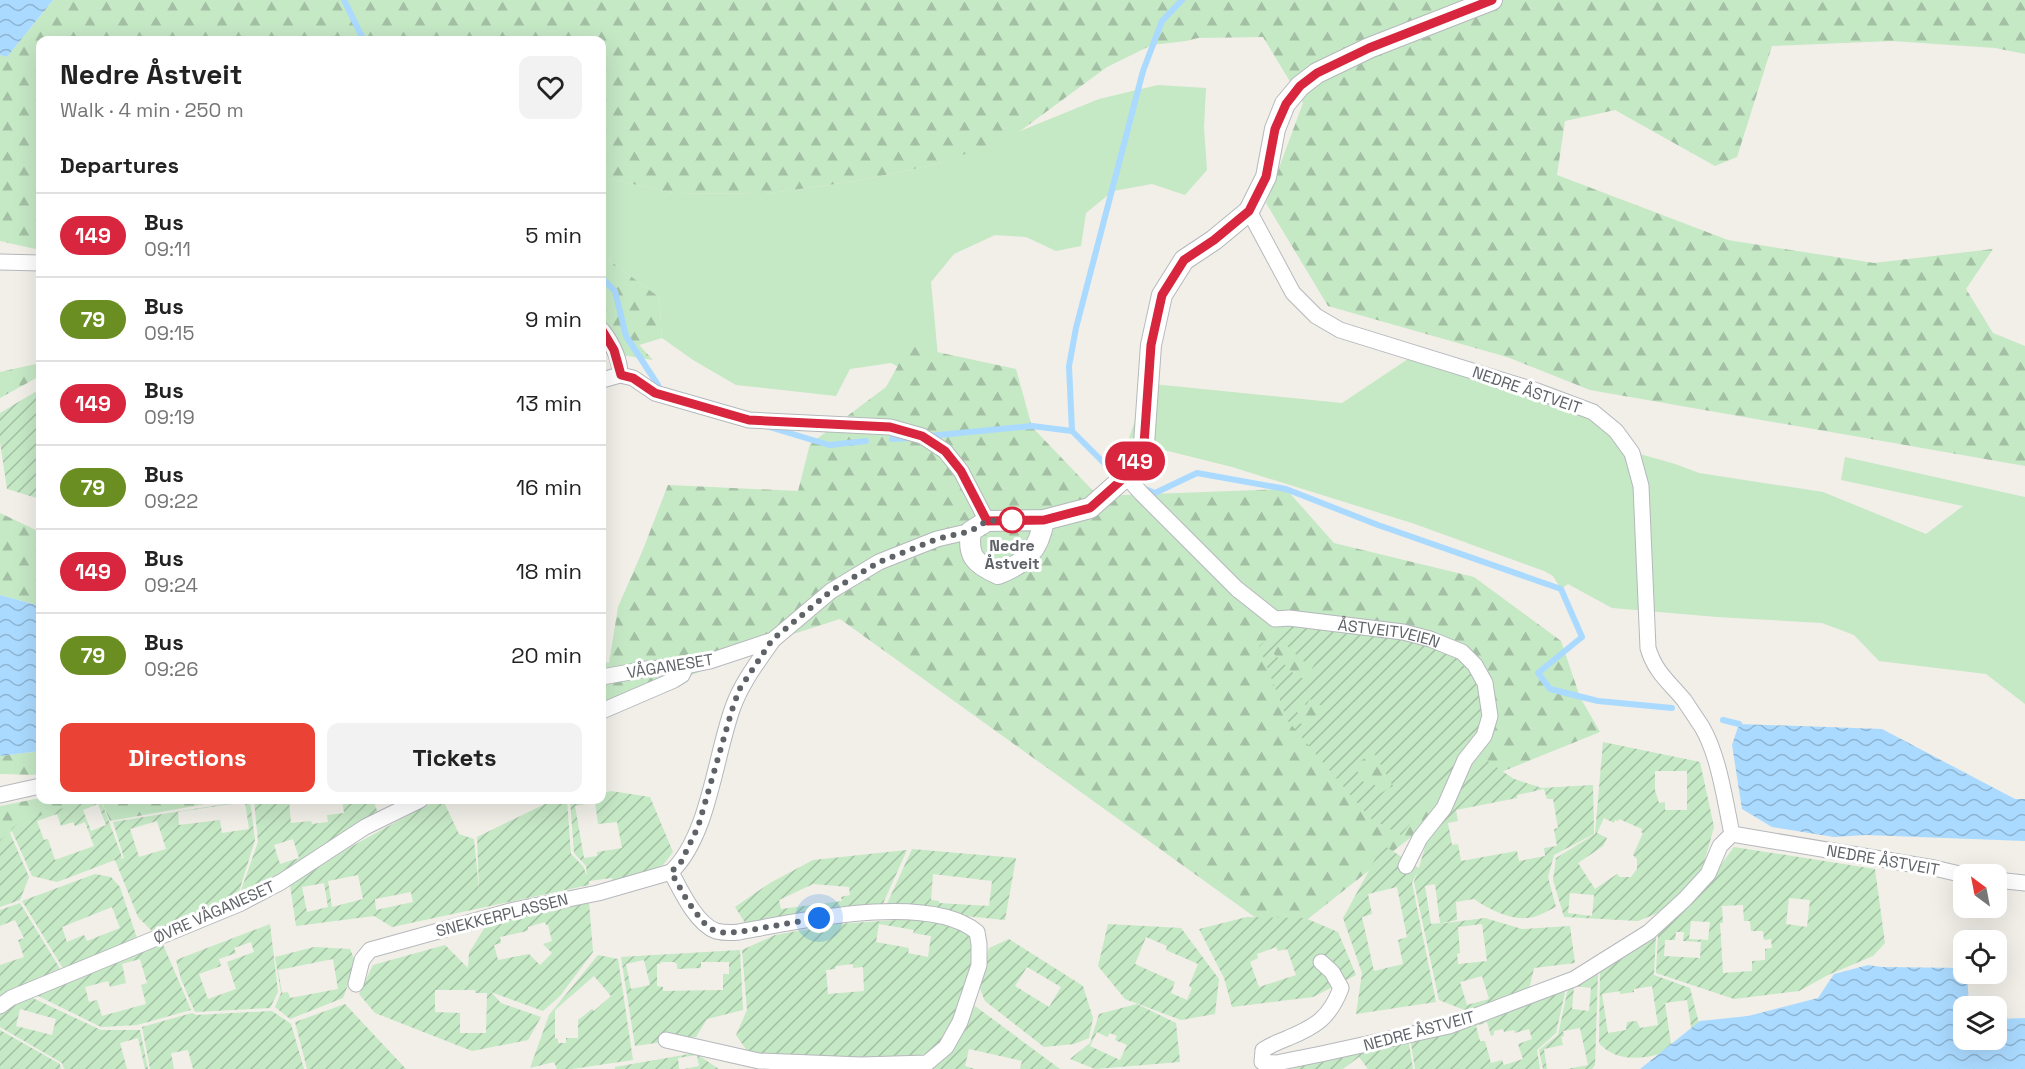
<!DOCTYPE html>
<meta charset="utf-8">
<style>
:root{--surface:#fff;--page:#f2f2f2;--text:#222;--muted:#767676;--line:#e0e0e0;--accent:#ea4335}
body{margin:0;font-family:"Space Grotesk",sans-serif;background:var(--page);color:var(--text);height:100vh;display:flex;flex-direction:column;font-size:22px;white-space:nowrap}
*{box-sizing:border-box;margin:0}
p{font-size:20px;color:var(--muted)}
.icon{flex:none;width:33px;height:33px;fill:none;stroke:currentColor;stroke-width:2;stroke-linecap:round;stroke-linejoin:round}
.map{position:relative;flex:1;overflow:hidden}
.panel{position:absolute;left:36px;top:36px;width:570px;height:768px;display:flex;flex-direction:column;background:var(--surface);border-radius:12px;box-shadow:0 6px 24px #0002}
.panel>*{flex:none}
.badge{padding:0 12px;border-radius:20px;font-size:21px;line-height:39px}
.needle{width:39px;rotate:328deg}
.buttons{position:absolute;left:1953px;top:864px;display:grid;gap:12px}
.buttons a{display:grid;place-items:center;width:54px;height:54px;border-radius:12px;background:var(--surface);box-shadow:0 6px 24px #0002;font-size:30px}
.you{position:absolute;width:30px;height:30px;margin:-15px;border:4px solid #fff;border-radius:50%;background:#1a73e8;box-shadow:0 0 0 9px #1a73e833}
.map>.badge{position:absolute;translate:-50% -50%;box-shadow:0 0 0 3px #fff}
h2{padding:0 24px;font-size:22px;line-height:54px}
.round{display:grid;place-items:center;flex:none;width:63px;height:63px;border-radius:12px;background:var(--page)}
.headline{display:flex;align-items:center;justify-content:space-between;height:102px;padding:0 24px}
h1{font-size:28px;font-weight:700;line-height:45px}
.action{display:flex;gap:12px;margin-top:auto;padding:12px 24px}
.action a{flex:1;height:69px;border-radius:12px;background:var(--accent);color:#fff;font-size:24px;font-weight:700;line-height:69px;text-align:center}
.action a+a{background:var(--page);color:var(--text)}
ul{padding:0;list-style:none}
li{display:flex;align-items:center;gap:18px;height:84px;padding:0 24px;border-top:2px solid var(--line)}
li div{flex:1}
li b{display:block;font-size:22px}
li em{font-style:normal}
li .badge{min-width:66px;font-weight:700;text-align:center}
.map>svg:first-child{display:block}
.grass{fill:#c5e8c5}
.forest{fill:url(#forest-firs)}
.garden{fill:url(#garden-furrows);fill-rule:evenodd}
.water{fill:url(#water-waves)}
.lines{fill:none;stroke-linecap:round;stroke-linejoin:round}
.stream{stroke:#aadaff;stroke-width:6}
.minor-casing{stroke:#b5b8bc;stroke-width:17}
.tertiary-casing{stroke:#b5b8bc;stroke-width:22}
.minor{stroke:#fff;stroke-width:15}
.tertiary{stroke:#fff;stroke-width:20}
.line-casing{stroke:#fff;stroke-width:14}
.line{stroke:#d7263d;stroke-width:9}
.walk{stroke:#5f6368;stroke-width:6;stroke-dasharray:0 10.8}
.stop-dot{fill:#fff;stroke:#d7263d;stroke-width:3}
.labels{text-anchor:middle;dominant-baseline:central;stroke-width:6;stroke-linejoin:round;paint-order:stroke}
.street-label{font-size:16px;fill:#5f6368;stroke:#fff}
.stop-label{font-size:16px;font-weight:bold;fill:#5f6368;stroke:#fff}
</style>
<div class="map">
<svg width="2025" height="1069" viewBox="0 0 2025 1069">
<defs>
<pattern id="forest-firs" width="22" height="20" patternUnits="userSpaceOnUse" patternTransform="scale(1.5)"><rect width="22" height="20" fill="#c5e8c5"/><path d="M5 1l3.5 6h-7zM16 11l3.5 6h-7z" fill="#a3c0a4"/></pattern>
<pattern id="garden-furrows" width="10" height="10" patternUnits="userSpaceOnUse" patternTransform="scale(1.5)"><rect width="10" height="10" fill="#c5e8c5"/><path d="M-1 1l2-2M0 10L10 0M9 11l2-2" fill="none" stroke="#a3c0a4"/></pattern>
<pattern id="water-waves" width="16" height="10" patternUnits="userSpaceOnUse" patternTransform="scale(1.5)"><rect width="16" height="10" fill="#aadaff"/><path d="M0 5q4-4 8 0t8 0" fill="none" stroke="#8eb4d2"/></pattern>
</defs>
<rect width="100%" height="100%" fill="#f1efe8"/>
<!-- grass -->
<g class="grass">
<polygon points="1158,85 1206,88 1204,127 1207,170 1185,195 1152,184 1113,191 1086,213 1081,246 1056,251 1026,237 995,235 954,254 931,282 939,367 935,387 891,363 850,369 836,396 736,385 693,360 662,338 659,297 602,255 602,177 672,193 764,194 857,181 942,163 1099,99"/>
<polygon points="1417,353 1593,412 1633,452 1675,464 1699,473 1823,492 1926,534 1963,506 1841,480 1845,457 2025,497 2025,704 1986,674 1879,661 1854,635 1822,623 1717,617 1612,608 1568,584 1561,589 1553,576 1544,571 1415,524 1232,467 1128,441 1140,406 1143,383 1342,403"/>
</g>
<!-- forest -->
<g class="forest">
<polygon points="53,0 2025,0 2025,54 1995,48 1892,41 1772,46 1737,157 1715,166 1615,110 1565,121 1557,175 1728,240 1874,263 1993,249 1966,289 1993,333 2025,346 2025,466 1590,390 1507,357 1328,306 1266,203 1303,103 1263,37 1198,38 1186,41 1152,45 1107,67 1016,134 942,163 857,181 764,194 672,193 602,177 602,40 40,40 40,250 0,241 0,55 7,57"/>
<polygon points="602,255 659,297 662,338 639,345 653,360 602,352"/>
<polygon points="909,346 1016,369 1032,427 1098,496 1286,489 1334,543 1474,577 1561,641 1580,697 1600,732 1484,779 1284,938 840,619 768,642 602,714 602,661 609,663 618,607 642,552 668,485 798,491 810,444 886,387"/>
<polygon points="40,363 40,376 0,398 0,372"/>
<polygon points="0,513 40,532 40,606 0,595"/>
<polygon points="40,751 40,775 0,774 0,756"/>
<polygon points="40,798 40,800 250,800 230,804 211,803 110,821 102,802 21,822 3,840 0,840 0,806"/>
</g>
<!-- garden -->
<g class="garden">
<polygon points="40,389 40,499 7,489 0,442 0,413"/>
<path d="M1287,624L1419,642L1476,665L1488,707L1478,741L1401,835L1370,818L1288,721L1259,646ZM1281,640L1303,661L1314,665L1306,680L1296,675L1299,669L1294,674L1271,651ZM1310,699L1322,706L1307,728L1296,720L1299,714L1297,712L1303,703L1306,705ZM1374,753L1393,786L1381,793L1374,784L1367,788L1354,765Z"/>
<path d="M1603,742L1700,762L1714,827L1702,870L1663,911L1638,921L1564,917L1553,880L1556,858L1595,834ZM1655,771H1687V810H1665V802L1659,803L1655,790ZM1604,818L1614,823L1615,820L1618,821L1619,819L1642,829L1641,832L1643,833L1633,855L1637,859V869L1631,877H1620L1617,874L1595,889L1578,863L1603,846L1607,838L1597,833ZM1570,893L1594,895L1592,916L1568,913Z"/>
<path d="M1486,760L1514,779L1542,788L1593,785L1594,834L1554,855L1548,877L1556,907C1549,910 1541,915 1534,917C1513,922 1490,910 1474,899L1456,902L1457,920L1437,924L1485,918L1522,929L1570,926L1575,963L1534,968L1529,990L1467,1011L1439,1000L1414,882L1417,872L1412,883L1436,1002L1356,1014L1362,973L1343,918L1383,845L1419,868L1428,836L1470,765ZM1544,789L1547,799H1553L1558,828L1554,829L1557,846L1544,848L1545,856L1519,861L1517,851L1461,861L1458,844L1452,845L1448,823L1458,821L1456,810L1517,798V795ZM1435,884L1440,923L1431,924L1425,886ZM1397,887L1407,937L1398,940L1403,964L1374,971L1362,917L1372,914L1368,894ZM1482,924L1487,961L1458,964L1457,954L1460,953L1458,927ZM1482,976L1489,999L1467,1005L1460,982Z"/>
<path d="M611,791L650,797L673,852L663,865L613,885L612,878L589,881V885L392,927L374,916L296,926L290,885L334,856L436,800H443L459,834L474,839L479,890L477,837L547,803L567,800L571,854L583,866L587,876L586,866L574,853L570,800H602V793ZM595,802L598,824L617,822L622,848L597,852V856L584,858L575,806ZM358,875L363,899L332,907L328,881ZM324,883L328,907L307,912L302,887ZM411,892L413,902L376,910L375,899Z"/>
<path d="M88,800H101L122,857L120,859L124,858L113,822L250,800L255,840L237,898L154,933L138,917L115,860L57,882L32,876L11,829L20,822ZM245,802L249,829L222,833L220,820L179,825L178,812ZM98,804L106,825L91,831L83,810ZM57,814L61,826L73,822L75,826L85,822L94,846L55,860L48,839L44,840L37,821ZM157,821L166,849L139,857L130,829Z"/>
<path d="M254,800H289L291,823L311,821L312,824L328,822L327,815L344,813L342,800H373L378,813L281,877L239,896L258,842ZM293,839L299,858L280,864L274,845Z"/>
<polygon points="10,833 29,877 20,900 0,907 0,840"/>
<path d="M1734,847L1875,869L1885,943L1873,956L1828,975L1799,991L1734,999L1656,973L1658,934L1690,906ZM1789,898L1810,900L1807,927L1786,924ZM1743,905L1744,921H1750L1751,931H1763L1764,940L1771,939L1772,948L1765,949V960L1752,961V971L1723,973L1720,923H1723L1722,906ZM1691,921L1710,922L1708,940L1689,939ZM1676,932H1684L1683,941L1701,942L1700,958L1664,956L1665,940H1675Z"/>
<path d="M912,849L1016,858L1005,920L885,908ZM933,874L992,881L989,906L939,903V901L931,900Z"/>
<path d="M907,850L881,908L747,926L735,907L770,883L813,860ZM813,884L849,887L850,895L841,897L842,901L781,909L779,900Z"/>
<path d="M95,874L111,877L120,887L138,941L64,970L22,901ZM112,907L120,928L87,941L84,935L67,942L62,927Z"/>
<path d="M589,902L593,952L560,996L543,1011L491,992L501,1003L541,1017L528,1040L472,1051L375,1013L359,994L373,965L445,945L468,968L469,953L488,922ZM545,922L546,925H548L552,941L543,944L552,953L540,965L529,954L498,960L494,945L501,943L500,937L527,931L528,930V927ZM435,990H475V993H487L486,1033H460V1013L435,1012Z"/>
<polygon points="20,903 62,972 0,999 0,965 24,957 18,940 24,938 15,920 0,926 0,910"/>
<path d="M1247,917L1305,918L1338,932L1356,975L1313,997L1232,1007L1224,978L1199,929ZM1276,947L1278,951L1287,949L1296,975L1259,987L1250,962L1258,958L1257,954Z"/>
<path d="M927,918L962,925C964,930 970,936 971,941C979,965 956,1039 933,1051C929,1053 924,1054 920,1055L802,1059L750,1055L736,1035L747,1010L742,950L775,935L837,924ZM879,924L914,930L913,933L931,936L928,957L908,953L909,948L876,942ZM853,964V968L863,967L864,991L828,994L826,970L835,969L836,966Z"/>
<path d="M270,924L278,992L270,1008L195,1012L181,979L176,960ZM251,942L254,952L227,962L236,989L208,999L199,974L221,966L219,959L236,953L234,948Z"/>
<path d="M1108,924L1181,928L1219,979L1215,1014L1181,1020L1125,999L1098,966ZM1146,937L1167,946L1166,950L1198,964L1189,986L1192,988L1187,1000L1171,993L1175,982L1135,964Z"/>
<path d="M1656,935L1654,975L1690,988L1703,1039C1676,1049 1638,1067 1610,1052C1606,1050 1602,1046 1599,1043L1600,970ZM1652,986L1658,1025L1640,1028L1637,1021L1627,1022L1626,1030L1608,1033L1602,994L1620,991V994L1634,992V989ZM1687,1000L1693,1040L1671,1044L1665,1003Z"/>
<path d="M1009,939L1083,986L1093,1018L1089,1038L1074,1044L1044,1047L985,1001L979,986L989,948ZM1027,967L1061,987L1049,1007L1015,986Z"/>
<path d="M162,942L191,1010L137,1025L101,1027L32,993ZM140,959L147,983L141,985L146,1004L102,1016L97,1000L89,1002L85,987L108,981L110,987L126,983L122,964Z"/>
<path d="M314,947L350,949L356,964L343,998L290,1019L275,1007L281,993L275,957ZM333,959L338,989L290,998L288,992L282,993L278,970Z"/>
<path d="M740,950L743,1010L707,1019L696,1037L635,1046L621,957ZM644,960L650,985L631,989L626,964ZM661,962H674L677,964V969L701,968V962H729V974H723V990L663,991V987L657,986V964H660Z"/>
<path d="M598,955L618,959L633,1060L572,1069H557L554,1062L530,1068L549,1015ZM594,976L611,996L594,1011L592,1009L578,1020V1038H566V1043H558V1039L555,1038V1010Z"/>
<path d="M1598,972L1595,1065L1592,1069H1567L1588,1065L1580,1028L1563,1031L1564,1036L1561,1037L1563,1045L1544,1049L1547,1069H1543L1539,1050L1558,1035L1568,988ZM1574,986L1591,988L1589,1011L1572,1009Z"/>
<path d="M1566,988L1556,1033L1537,1050L1540,1069H1415L1410,1037ZM1487,1022L1491,1036L1494,1035V1031L1503,1029L1504,1032L1514,1030L1515,1033L1529,1029L1532,1039L1518,1044L1523,1059L1504,1065L1502,1060L1491,1063L1485,1041H1480L1476,1026Z"/>
<path d="M24,994L101,1030H140L148,1069H145L138,1038L120,1043L127,1069H64L62,1063L0,1027V1013ZM20,1009L56,1019L52,1035L16,1026Z"/>
<polygon points="345,1004 406,1069 307,1069 295,1022"/>
<path d="M1137,1004L1176,1023L1180,1062L1095,1069L1070,1059L1090,1043L1099,1014ZM1097,1032L1107,1037L1110,1033L1117,1036L1115,1040L1127,1045L1120,1060L1090,1046Z"/>
<polygon points="975,1006 1060,1069 1020,1069 1022,1061 969,1049 965,1066 975,1069 932,1069"/>
<polygon points="272,1011 291,1024 304,1069 193,1069 188,1050 171,1053 174,1069 150,1069 142,1027 192,1013 196,1015"/>
<polygon points="0,1030 60,1064 61,1069 0,1069"/>
<polygon points="1408,1037 1413,1069 1368,1069 1359,1057 1343,1069 1291,1069"/>
<polygon points="695,1053 719,1069 684,1069 699,1066 697,1055 678,1058 679,1069 615,1069 615,1067"/>
</g>
<!-- water -->
<g class="water">
<polygon points="0,0 53,0 7,57 0,55"/>
<polygon points="0,595 40,606 40,751 0,756"/>
<polygon points="1739,724 1882,729 2015,799 2025,799 2025,841 1866,835 1834,837 1772,827 1742,809 1732,745"/>
<polygon points="1868,965 1882,967 1963,968 1964,974 1967,974 1969,1006 1964,1006 1964,1040 1996,1040 1997,1019 2025,1018 2025,1069 1640,1069 1700,1021 1748,1016 1818,998 1834,974"/>
</g>
<g class="lines">
<!-- stream -->
<g class="stream">
<polyline points="344,0 362,37 366,40"/>
<polyline points="602,278 615,291 626,336 658,385"/>
<polyline points="766,426 829,445 866,441"/>
<polyline points="929,436 1032,426 1072,431"/>
<polyline points="892,439 910,438"/>
<polyline points="1119,478 1072,431 1069,366 1076,328 1143,71 1162,21 1182,0"/>
<polyline points="1143,488 1155,493 1197,473 1286,489 1378,525 1561,589 1582,637 1538,673 1550,689 1598,701 1672,708"/>
<polyline points="1723,720 1739,724"/>
</g>
<defs>
<g id="minor">
<path d="M1249,211L1293,293L1316,316L1340,330L1537,391L1593,412L1616,431L1632,453L1641,486L1648,648C1655,672 1669,682 1684,700C1690,709 1696,718 1702,727C1719,756 1725,801 1732,834L1934,868L1964,875"/>
<polyline points="0,262 40,263"/>
<path d="M602,330C612,343 620,358 620,375"/>
<polyline points="602,380 620,375 633,378 655,393 749,420 890,427 922,436 945,451 961,471 987,521"/>
<path id="s1" d="M1126,476L1141,493L1237,589L1275,619L1289,618L1403,632L1430,639L1462,652L1475,665L1485,683L1490,716L1484,736L1465,760L1444,808L1420,838L1406,866"/>
<polyline points="602,677 647,669 686,666 710,661 773,640 831,591 879,562 937,539 971,531"/>
<polyline points="602,711 674,680 682,675 686,666"/>
<polyline points="0,795 40,786"/>
<polyline points="1996,880 2025,883"/>
<path d="M1321,962L1332,972L1341,988C1330,1017 1317,1026 1288,1038C1279,1042 1272,1044 1263,1050L1262,1062L1276,1063L1321,1054L1449,1026L1574,979L1649,932L1685,899L1708,874L1720,846L1732,834"/>
<polyline points="356,984 362,960 370,950 514,910 598,893 671,872"/>
<polyline points="0,1006 11,998 239,904 281,882 365,827 420,800"/>
<path d="M666,1040L759,1061L861,1065L927,1063L946,1047L960,1022L979,965V944L977,932C928,892 799,921 739,932C731,933 724,933 716,931C696,924 680,889 671,872C709,836 715,756 733,707C742,682 758,662 773,640"/>
</g>
<path id="tertiary" d="M1044,520C1039,550 1026,563 998,574C975,564 967,556 971,531L987,521L1044,520L1090,508L1126,476L1144,444L1151,345L1162,295L1184,260L1214,240L1249,211L1266,177L1275,129L1285,104L1300,86L1317,73L1369,48L1492,0"/>
</defs>
<!-- minor casing -->
<use href="#minor" class="minor-casing"/>
<!-- tertiary casing -->
<use href="#tertiary" class="tertiary-casing"/>
<!-- minor -->
<use href="#minor" class="minor"/>
<!-- tertiary -->
<use href="#tertiary" class="tertiary"/>
</g>
<g class="lines">
<defs>
<polyline id="line" points="602,330 614,350 621,375 633,378 655,393 749,420 890,427 922,436 945,451 961,471 987,521 1044,520 1090,508 1126,476 1144,444 1151,345 1162,295 1184,260 1214,240 1249,211 1266,177 1275,129 1286,104 1300,86 1317,73 1369,48 1492,0"/>
</defs>
<!-- line casing -->
<use href="#line" class="line-casing"/>
<!-- line -->
<use href="#line" class="line"/>
<!-- walk -->
<polyline class="walk" points="819,918 739,932 725,933 713,930 703,922 688,902 671,872 681,862 698,827 732,710 739,690 772,640 831,591 879,562 937,539 971,531 987,521 1012,520"/>
</g>
<!-- markers -->
<circle class="stop-dot" cx="1012" cy="520" r="12"/>
<g class="labels">
<!-- street labels -->
<g class="street-label">
<text transform="translate(1527 390) rotate(19)">NEDRE ÅSTVEIT</text>
<text stroke="none"><textPath href="#s1" startOffset="322">ÅSTVEITVEIEN</textPath></text>
<text transform="translate(670 666) rotate(-9)">VÅGANESET</text>
<text transform="translate(1883 860) rotate(10)">NEDRE ÅSTVEIT</text>
<text transform="translate(214 912) rotate(-24)">ØVRE VÅGANESET</text>
<text transform="translate(502 915) rotate(-14)">SNEKKERPLASSEN</text>
<text transform="translate(1419 1031) rotate(-15)">NEDRE ÅSTVEIT</text>
</g>
<!-- stop labels -->
<g class="stop-label">
<text x="1012" y="545">Nedre<tspan x="1012" dy="18">Åstveit</tspan></text>
</g>
</g>
</svg>
<div class="buttons">
<a><svg class="needle" viewBox="-14 -14 28 28"><path d="M0-13l5 13h-10z" fill="#e53935"/><path d="M0 13l5-13h-10z" fill="#767676"/></svg></a>
<a><svg class="icon" aria-label="locate" viewBox="0 0 24 24"><circle cx="12" cy="12" r="6"/><path d="M12 2v4M12 18v4M2 12h4M18 12h4"/></svg></a>
<a><svg class="icon" aria-label="layers" viewBox="0 0 24 24"><path d="M12 4l9 5-9 5-9-5zM3 14l9 5 9-5"/></svg></a>
</div>
<div class="you" style="left:819px;top:918px"></div>
<b class="badge" style="left:1135px;top:461px;background:#d7263d;color:#fff">149</b>
<section class="panel">
<div class="headline"><div><h1>Nedre Åstveit</h1><p>Walk · 4 min · 250 m</p></div><a class="round"><svg class="icon" aria-label="heart" viewBox="0 0 24 24"><path d="M12 20l-8-8c-3-5 5-10 8-4 3-6 11-1 8 4z"/></svg></a></div>
<h2>Departures</h2>
<ul>
<li><span class="badge" style="background:#d7263d;color:#fff">149</span><div><b>Bus</b><p>09:11</p></div><em>5 min</em></li>
<li><span class="badge" style="background:#6b8e23;color:#fff">79</span><div><b>Bus</b><p>09:15</p></div><em>9 min</em></li>
<li><span class="badge" style="background:#d7263d;color:#fff">149</span><div><b>Bus</b><p>09:19</p></div><em>13 min</em></li>
<li><span class="badge" style="background:#6b8e23;color:#fff">79</span><div><b>Bus</b><p>09:22</p></div><em>16 min</em></li>
<li><span class="badge" style="background:#d7263d;color:#fff">149</span><div><b>Bus</b><p>09:24</p></div><em>18 min</em></li>
<li><span class="badge" style="background:#6b8e23;color:#fff">79</span><div><b>Bus</b><p>09:26</p></div><em>20 min</em></li>
</ul>
<div class="action"><a>Directions</a><a>Tickets</a></div>
</section>
</div>
